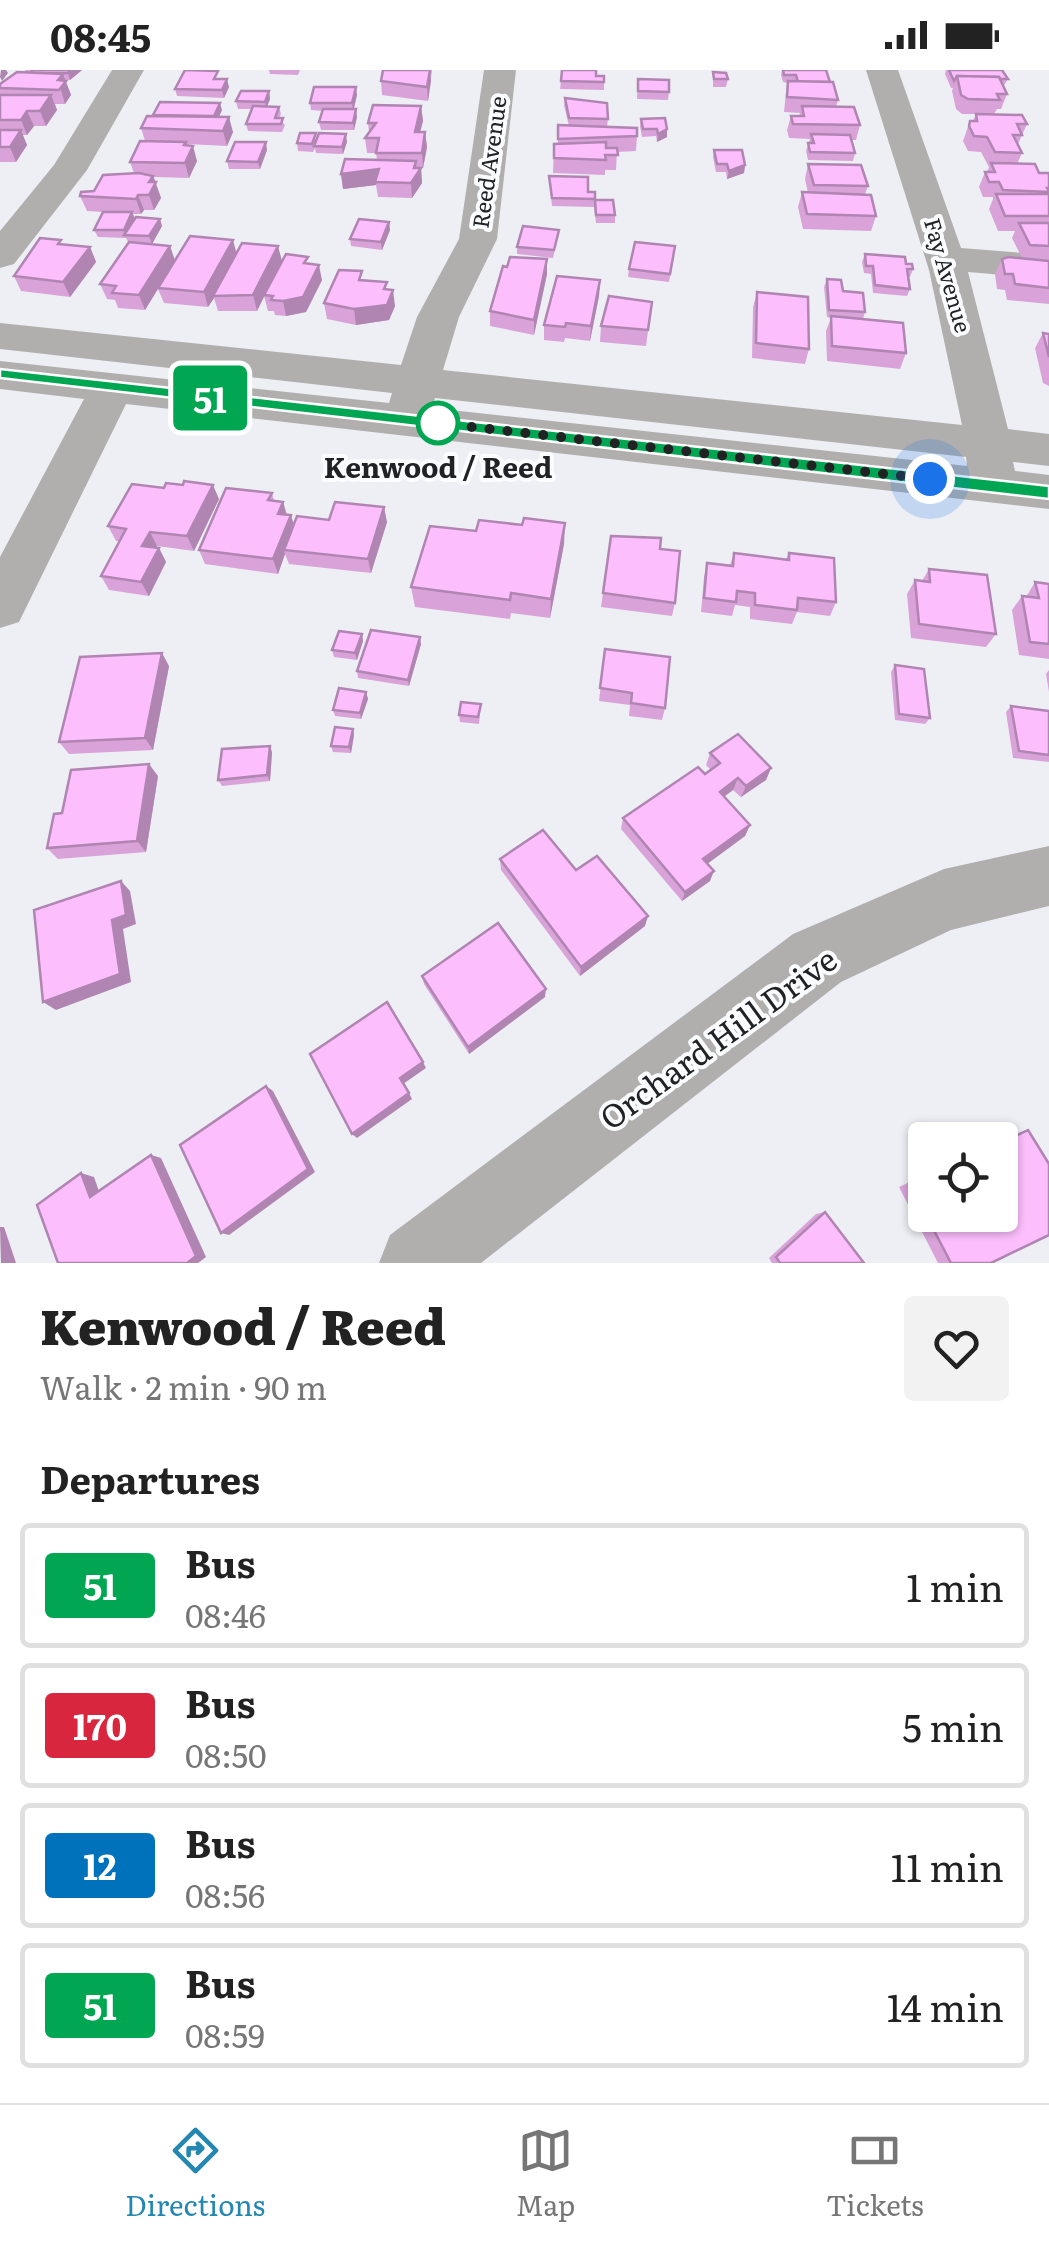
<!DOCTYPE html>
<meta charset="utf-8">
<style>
:root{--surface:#fff;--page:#f2f2f2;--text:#222;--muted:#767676;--line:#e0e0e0;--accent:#2487b1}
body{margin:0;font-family:Literata,serif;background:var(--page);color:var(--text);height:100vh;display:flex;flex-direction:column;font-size:38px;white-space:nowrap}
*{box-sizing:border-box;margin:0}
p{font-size:32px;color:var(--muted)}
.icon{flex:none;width:55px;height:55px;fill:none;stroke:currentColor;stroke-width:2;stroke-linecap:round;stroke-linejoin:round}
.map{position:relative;height:1193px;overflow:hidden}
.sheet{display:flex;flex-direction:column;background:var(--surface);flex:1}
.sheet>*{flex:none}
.badge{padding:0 20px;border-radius:8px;font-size:35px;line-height:65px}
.tools{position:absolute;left:908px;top:1052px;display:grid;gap:20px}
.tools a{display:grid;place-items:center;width:110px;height:110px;border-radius:10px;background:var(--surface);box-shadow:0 2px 8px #0004;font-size:50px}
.you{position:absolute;width:50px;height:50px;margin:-25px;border:8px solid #fff;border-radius:50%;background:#1a73e8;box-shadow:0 0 0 15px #1a73e833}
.map>.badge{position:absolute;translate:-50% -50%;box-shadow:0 0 0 5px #fff}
h2{padding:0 40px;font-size:38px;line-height:90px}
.round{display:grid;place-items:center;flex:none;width:105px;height:105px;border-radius:10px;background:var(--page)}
.summary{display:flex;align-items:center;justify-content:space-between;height:170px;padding:0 40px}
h1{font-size:48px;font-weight:800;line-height:75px}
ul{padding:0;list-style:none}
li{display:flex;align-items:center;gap:30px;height:125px;margin:0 20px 15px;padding:0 20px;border:5px solid var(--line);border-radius:10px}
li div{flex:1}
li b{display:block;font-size:38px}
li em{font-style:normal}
li .badge{min-width:110px;font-weight:700;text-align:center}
.status{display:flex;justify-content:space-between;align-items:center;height:70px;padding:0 50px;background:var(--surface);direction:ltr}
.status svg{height:28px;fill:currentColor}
.dock{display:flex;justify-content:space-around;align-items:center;height:140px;border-top:2px solid var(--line);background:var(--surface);font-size:28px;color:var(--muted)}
.dock a{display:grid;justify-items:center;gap:5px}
.dock .on{color:var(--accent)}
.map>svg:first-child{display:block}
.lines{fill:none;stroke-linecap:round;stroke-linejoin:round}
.minor{fill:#b1afad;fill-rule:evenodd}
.wall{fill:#d9a3da}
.shaded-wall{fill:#b085b1}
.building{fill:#fcbefd;stroke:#b085b1;stroke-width:2.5}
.line{fill:#00a651;stroke:#fff;stroke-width:2.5}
.walk{stroke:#212224;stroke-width:10;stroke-dasharray:0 18}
.stop-dot{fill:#fff;stroke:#00a651;stroke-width:5}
.labels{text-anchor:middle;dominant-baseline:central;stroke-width:8;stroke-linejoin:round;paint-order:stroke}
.far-street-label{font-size:22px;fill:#212224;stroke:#fbfcff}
.stop-label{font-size:28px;font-weight:bold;fill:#212224;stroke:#fbfcff}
.near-street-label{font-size:32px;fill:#212224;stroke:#fbfcff}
</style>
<div class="status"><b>08:45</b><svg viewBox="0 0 49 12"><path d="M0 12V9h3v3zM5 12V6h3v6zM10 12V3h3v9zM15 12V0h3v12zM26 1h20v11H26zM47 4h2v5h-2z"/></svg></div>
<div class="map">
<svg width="1049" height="1193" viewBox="0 0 1049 1193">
<rect width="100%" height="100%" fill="#edeff5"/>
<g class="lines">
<!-- minor -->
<g class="minor">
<polygon points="112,0 144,0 87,100 14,194 0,198 0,161 54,95"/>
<path d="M484,0H516L497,169L459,247L443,300L962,355L929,200L866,0H898L961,178L1049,185V209L968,202L1008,359L1049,364V396L1013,392L1015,401L1049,405V439L126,334L19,552L0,558V487L84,329L0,319V291L389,333L392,323L0,279V253L401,295L417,247L459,169ZM435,328L966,387L967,396L432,338Z"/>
<polygon points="1049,776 1049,836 951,860 841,912 481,1193 379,1193 390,1165 793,864 944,799"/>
</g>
</g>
<!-- wall -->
<g class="wall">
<polygon points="25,0 82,0 70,10 65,10 71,25 65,34 55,34 57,40 46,56 34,56 27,65 22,65 27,75 16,92 0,92 0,14 26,3"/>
<polygon points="269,0 300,0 298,5 270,4"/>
<polygon points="383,0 432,0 428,31 382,25 381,11"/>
<polygon points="782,0 826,0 838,30 836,37 860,55 856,70 852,70 855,83 853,91 808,90 806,81 810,69 789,68 787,60 791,46 799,46 800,43 784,42 787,13 783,12 781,5"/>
<polygon points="946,0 1002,0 1008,9 1003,17 1007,24 1001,39 997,39 994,44 1027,54 1018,74 1022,83 1017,94 1039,103 1049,103 1049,234 1007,230 1005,220 997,219 995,204 1002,189 1022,188 1012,168 1015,161 998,161 989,139 993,129 993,127 983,127 979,117 985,102 987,102 989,97 981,82 968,81 963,71 970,51 973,51 976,44 962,44 956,39 952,21 953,18 951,18 945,4"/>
<polygon points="713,2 728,9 726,17 713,17"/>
<polygon points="596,6 604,6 604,20 560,19 561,11"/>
<polygon points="638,9 669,22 668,30 637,29"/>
<polygon points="229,17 224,28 177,26 175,19"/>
<polygon points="269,21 270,29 267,37 279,37 281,44 279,48 285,55 282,62 248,61 246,54 252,39 238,39 236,31"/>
<polygon points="357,25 354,39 357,47 354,60 321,60 319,52 323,41 311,40 310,33"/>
<polygon points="565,28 608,49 607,57 637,66 636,81 617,82 616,100 605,100 605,105 553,103 554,74 558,74 558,55 569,56 564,35"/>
<polygon points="421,36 423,51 420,62 425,62 427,77 423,98 417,98 421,98 422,113 412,128 378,127 376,115 343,119 341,104 377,90 376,83 367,83 365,68 369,62 368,53"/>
<polygon points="222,40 219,47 233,62 227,76 187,74 197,91 189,108 154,107 161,128 154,140 144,140 141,144 133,144 135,148 162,156 152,174 170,176 175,191 237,182 282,191 309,194 322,210 306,242 286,246 275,245 274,241 268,241 264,226 257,241 218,241 214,228 208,237 164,233 158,219 145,240 118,238 115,230 107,229 100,214 129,173 126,168 98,167 94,160 103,142 87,141 80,126 134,103 130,92 145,71 141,58"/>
<polygon points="665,48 667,67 657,72 656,66 642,67 640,56 641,49"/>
<polygon points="317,69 347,72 343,84 316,83 315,78 313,82 298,81 297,73"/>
<polygon points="267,80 260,99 229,99 227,91"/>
<polygon points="714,80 745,95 744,103 727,109 726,102 716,102 713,87"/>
<polygon points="808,94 868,116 865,124 876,146 871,161 803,159 798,137 802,122 808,123 805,109"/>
<polygon points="549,106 588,122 595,130 615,145 615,153 596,153 594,137 552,136"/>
<polygon points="389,152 390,160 382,180 351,176 350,169"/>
<polygon points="559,160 553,188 517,184 517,177"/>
<polygon points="62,174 90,177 96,192 70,227 21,221 14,206"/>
<polygon points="675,176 669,212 628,207 629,199"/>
<polygon points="865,184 906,194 913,199 910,207 908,207 910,219 907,226 873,223 871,204 864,203 862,192"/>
<polygon points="547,204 534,265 490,256 490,241"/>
<polygon points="827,209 843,221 865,242 863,249 906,283 900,299 827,291 826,261 831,248 827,247 824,217"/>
<polygon points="364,210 388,220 395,236 389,250 356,255 327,249 324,233"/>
<polygon points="600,210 599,226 590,271 565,268 564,272 544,270 544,255"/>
<polygon points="757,222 809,279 805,294 752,288 753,237"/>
<polygon points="652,232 646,276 600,272 601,256"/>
<polygon points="1043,263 1049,264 1049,316 1043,313 1035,278"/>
<polygon points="272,423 274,431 283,432 287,445 291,445 294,455 329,450 387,452 371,503 289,494 285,484 278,504 205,494 199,480"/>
<polygon points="219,429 194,481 157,476 156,478 159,478 166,492 149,526 109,520 101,506 120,471 116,471 108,456"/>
<polygon points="611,466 660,479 675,533 672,546 601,537"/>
<polygon points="564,474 550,548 511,543 510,549 415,537 411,517"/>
<polygon points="734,483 786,489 789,483 836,532 830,546 797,542 792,554 750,549 750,537 735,535 732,546 701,542 704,507 707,493 730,495"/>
<polygon points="929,499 996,564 986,577 911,568 907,524 915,510 922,511"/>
<polygon points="1035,512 1049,514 1049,589 1019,585 1012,540 1022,526 1026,527"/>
<polygon points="362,564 363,571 357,590 334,587 332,580"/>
<polygon points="421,574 409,616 358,608 357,601"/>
<polygon points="605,579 665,638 662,650 629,646 630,635 599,631"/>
<polygon points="895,595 930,648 925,654 895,650 891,602"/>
<polygon points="169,596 153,680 69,684 59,672"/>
<polygon points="1049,600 1049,622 1046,604"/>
<polygon points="366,622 368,629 361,649 335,646 333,640"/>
<polygon points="481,634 479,654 460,652 459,645"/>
<polygon points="1011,636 1049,641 1049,692 1013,688 1006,642"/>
<polygon points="353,659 354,665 351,683 333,682 331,676"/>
<polygon points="272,682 270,711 222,716 218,710"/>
<polygon points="710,683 771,698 766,710 741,727 733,720 724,727 750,755 745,766 707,794 710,811 682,831 621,759 623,748 711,700 706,695"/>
<polygon points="158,706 146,782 58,789 47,778 62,743"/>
<polygon points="500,789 645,856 580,906 501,800"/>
<polygon points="422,906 545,927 469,984 424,914"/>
<polygon points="1028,1060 991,1193 938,1193 899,1117 925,1105 925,1145 1000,1145 1000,1071"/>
<polygon points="825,1142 864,1193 772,1193 769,1188 816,1144"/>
</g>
<!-- shaded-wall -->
<g class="shaded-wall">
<polygon points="1,0 6,0 8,3 2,11 0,7"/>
<polygon points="71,0 82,0 70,10 68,3"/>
<polygon points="430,0 431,11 428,31 427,17"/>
<polygon points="63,4 71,25 65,34 58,10"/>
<polygon points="227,9 229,17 224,28 222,20"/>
<polygon points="356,17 357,25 353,41 352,33"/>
<polygon points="269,21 270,29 266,39 265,32"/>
<polygon points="51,25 57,40 46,56 40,41"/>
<polygon points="220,33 222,40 216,53 214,46"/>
<polygon points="421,36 423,51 416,77 415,62"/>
<polygon points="356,39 357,47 354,60 353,53"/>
<polygon points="27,41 34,56 27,65 21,50"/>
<polygon points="229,47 233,62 227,76 223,61"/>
<polygon points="667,59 667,67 657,72 658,64"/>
<polygon points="21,60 27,75 16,92 10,77"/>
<polygon points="425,62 427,77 423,98 422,83"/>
<polygon points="346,64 347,72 343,84 342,77"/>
<polygon points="186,72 189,83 193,76 197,91 189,108 185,93 184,75"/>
<polygon points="266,72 267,80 260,99 258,92"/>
<polygon points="416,91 417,103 421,98 422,113 412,128 411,113"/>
<polygon points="745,95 744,103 727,109 729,101"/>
<polygon points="379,99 376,115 343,119 341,104"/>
<polygon points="153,106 161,128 154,140 149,125 149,112"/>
<polygon points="138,125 144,140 141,144 136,129"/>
<polygon points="132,142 135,150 125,165 124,160"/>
<polygon points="160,149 162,156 152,174 149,166"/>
<polygon points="389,152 390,160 382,180 381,172"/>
<polygon points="233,170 237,185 213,226 214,228 208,237 204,222"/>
<polygon points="170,176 175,191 145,240 139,225"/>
<polygon points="278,176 282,191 257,241 253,225"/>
<polygon points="90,177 96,192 70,227 63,212"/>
<polygon points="547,189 547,204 534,265 534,250"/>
<polygon points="319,195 322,210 306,242 286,246 283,231"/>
<polygon points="600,210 599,226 590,271 591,256"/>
<polygon points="393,220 395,236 389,250 356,255 354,239"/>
<polygon points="213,415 219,429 194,481 187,466"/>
<polygon points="283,432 287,446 278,444"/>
<polygon points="384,437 387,452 371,503 368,489"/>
<polygon points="291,445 295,460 284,480 285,484 278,504 273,489"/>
<polygon points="565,453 564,474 550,548 551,529"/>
<polygon points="150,462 157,476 149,490 142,476"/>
<polygon points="159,478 166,492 149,526 141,512"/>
<polygon points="362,564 363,571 357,590 355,583"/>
<polygon points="420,567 421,574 409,616 408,610"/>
<polygon points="162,583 169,596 153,680 145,668"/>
<polygon points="366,622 368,629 361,649 360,643"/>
<polygon points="353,659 354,665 351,683 349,677"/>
<polygon points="270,676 272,682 270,711 267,705"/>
<polygon points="149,694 158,706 146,782 137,771"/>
<polygon points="771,698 766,710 741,727 746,716"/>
<polygon points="738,708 733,720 715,733 720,722"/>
<polygon points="750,755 745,766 699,800 703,789"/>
<polygon points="714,801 710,811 682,831 685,822"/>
<polygon points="121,811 130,821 136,854 123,859 131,912 56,940 43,932"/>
<polygon points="648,846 645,856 580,906 581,897"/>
<polygon points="546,919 545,927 469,984 468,977"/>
<polygon points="423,992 426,998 403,1014 400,1008"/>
<polygon points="266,1016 273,1021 315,1102 229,1165 221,1163"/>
<polygon points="409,1023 412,1029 357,1068 352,1064"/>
<polygon points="151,1085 161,1088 206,1187 198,1193 187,1193"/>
<polygon points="81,1103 94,1107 102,1130 90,1127"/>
<polygon points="0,1157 4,1157 16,1193 1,1193"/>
</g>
<!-- building -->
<g class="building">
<polygon points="32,0 71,0 68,3 31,3"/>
<polygon points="185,0 218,1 214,9 227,9 222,20 175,19"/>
<polygon points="383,0 430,0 427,17 381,11"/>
<polygon points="562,0 596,0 596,6 604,6 604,12 561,11"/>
<polygon points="783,0 826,0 830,12 798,12 796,5 784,5"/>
<polygon points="949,0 1002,0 1008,9 1000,9 999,7 957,6 954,11"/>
<polygon points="17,2 63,4 58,10 66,11 59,20 0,18 0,14"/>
<polygon points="713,2 726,3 728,9 714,9"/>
<polygon points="957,6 999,7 1007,24 997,24 1000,30 968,29 961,25"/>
<polygon points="638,9 669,10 669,22 638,21"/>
<polygon points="788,11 833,12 838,30 787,27"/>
<polygon points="314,17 356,17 352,33 310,33"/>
<polygon points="241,21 269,21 265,32 236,31"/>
<polygon points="0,25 51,25 40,41 27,41 21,50 0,50"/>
<polygon points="565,28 607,33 608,49 569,48"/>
<polygon points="160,32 220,33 214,46 153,45"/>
<polygon points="373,35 421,36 415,62 425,62 422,83 376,83 379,68 365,68 376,53 368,53"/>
<polygon points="253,36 279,37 275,48 283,48 281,54 246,54"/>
<polygon points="802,36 854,37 860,55 793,54 791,46 804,46"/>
<polygon points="323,39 356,39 353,53 319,52"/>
<polygon points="976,44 1022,45 1027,54 1017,54 1022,65 1013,65 1022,83 995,82 987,67 974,66 969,56 970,51 977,51"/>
<polygon points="147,46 229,47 223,61 141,58"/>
<polygon points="665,48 667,59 658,64 657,59 643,59 641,49"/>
<polygon points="558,55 637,58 637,66 558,69"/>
<polygon points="0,60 21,60 10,77 0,77"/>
<polygon points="300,63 316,63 312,74 297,73"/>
<polygon points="319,63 346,64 342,77 314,76"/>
<polygon points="811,64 850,65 855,83 810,82 808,73 814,73"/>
<polygon points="140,71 186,72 184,75 193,76 185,93 130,92"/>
<polygon points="235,72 266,72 258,92 227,91"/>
<polygon points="606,72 606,78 617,78 618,85 605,85 606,90 554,88 554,74"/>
<polygon points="714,80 742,80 745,95 729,101 727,94 717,94"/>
<polygon points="345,89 416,91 414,98 421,98 411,113 375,112 379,99 341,104"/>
<polygon points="991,93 1035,94 1039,103 1049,103 1049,118 1047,118 1049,122 1003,120 999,112 989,112 985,102 995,102"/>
<polygon points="808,94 861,95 868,116 814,115"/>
<polygon points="139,103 153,106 149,112 156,112 149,125 138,125 136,129 80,126 81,122 94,121 103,105"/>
<polygon points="549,106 588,107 588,122 595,122 595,129 552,128"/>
<polygon points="802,122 871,125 876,146 807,144"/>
<polygon points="996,124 1049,124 1049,146 1005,146"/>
<polygon points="595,130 613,130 615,145 596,145"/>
<polygon points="103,142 132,142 124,160 94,160"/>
<polygon points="136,147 160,149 149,166 124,165"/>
<polygon points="359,149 389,152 381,172 350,169"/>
<polygon points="1019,153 1049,153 1049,176 1030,175"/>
<polygon points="523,156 559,160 554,180 517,177"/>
<polygon points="190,166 233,170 204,222 158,218"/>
<polygon points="40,168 61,170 58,174 90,177 63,212 14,206"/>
<polygon points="129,172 170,176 139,225 112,223 116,216 100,214"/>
<polygon points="635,172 675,176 670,204 629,199"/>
<polygon points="242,173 278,176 253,225 213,226"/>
<polygon points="286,184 308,187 304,193 319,195 303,227 283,231 271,230 273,226 264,225"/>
<polygon points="865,184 905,187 906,194 912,194 913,199 907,199 910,219 875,215 873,196 866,196"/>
<polygon points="510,187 547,189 534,250 490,241 503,196 507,197"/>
<polygon points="1008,187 1049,191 1049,218 1015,214 1013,204 1005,204 1002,189"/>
<polygon points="339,200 362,201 359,210 387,212 384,219 393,220 387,235 354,239 324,233"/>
<polygon points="557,206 600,210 591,256 566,253 565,257 544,255"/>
<polygon points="827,209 841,210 843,221 863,223 865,242 829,240"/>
<polygon points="757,222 808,227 809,279 756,273"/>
<polygon points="609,226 652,232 648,260 601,256"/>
<polygon points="831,246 903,253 906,283 832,276"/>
<polygon points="1043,263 1049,264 1049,287"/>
<polygon points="184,411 213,415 187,466 150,462 142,476 159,478 141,512 101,506 126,459 108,456 132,414 164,418 166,413 183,415"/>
<polygon points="226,418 272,423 268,430 283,432 278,444 291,445 273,489 199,480"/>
<polygon points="335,432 384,437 368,489 284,480 297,446 329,450"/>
<polygon points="524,448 565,453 551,529 511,523 510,530 411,517 430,456 476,461 479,450 522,455"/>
<polygon points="611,466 661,468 660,479 680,481 675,533 603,523"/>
<polygon points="734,483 789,490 789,483 834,488 836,532 798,528 797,540 755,535 755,523 737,521 736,532 704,528 707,493 733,496"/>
<polygon points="929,499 987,505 996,564 919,554 915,510 930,512"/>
<polygon points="1035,512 1049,514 1049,574 1030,572 1022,526 1039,528"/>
<polygon points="371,560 420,567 408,610 357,601"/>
<polygon points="339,561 362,564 355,583 332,580"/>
<polygon points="605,579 670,587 665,638 631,633 632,623 600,618"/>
<polygon points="162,583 145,668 59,672 80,587"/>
<polygon points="895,595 924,599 930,648 899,644"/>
<polygon points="339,618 366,622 360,643 333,640"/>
<polygon points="461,632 481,634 478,647 459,645"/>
<polygon points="1011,636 1049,641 1049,685 1019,681"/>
<polygon points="335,657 353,659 349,677 331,676"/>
<polygon points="738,664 771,698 746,716 738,708 720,722 750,755 703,789 714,801 685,822 623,748 698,697 705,704 720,693 710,683"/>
<polygon points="270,676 267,705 218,710 222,679"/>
<polygon points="149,694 137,771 47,778 54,744 62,743 71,700"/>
<polygon points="543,760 576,800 597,786 648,846 581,897 500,789"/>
<polygon points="121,811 126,845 112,850 120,904 43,932 34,840"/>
<polygon points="498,853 546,919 468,977 422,906"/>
<polygon points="387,932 423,992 400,1008 409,1023 352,1064 310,984"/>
<polygon points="266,1016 308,1099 221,1163 180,1075"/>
<polygon points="1028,1060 1049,1094 1049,1165 991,1193 951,1193 926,1145 1000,1145 1000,1073"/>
<polygon points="151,1085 196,1186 187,1193 58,1193 37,1135 81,1103 90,1127"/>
<polygon points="925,1107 925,1143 909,1114"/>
<polygon points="825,1142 864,1193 780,1193 776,1187"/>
</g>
<!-- line -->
<polygon class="line" points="0,299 1049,416 1049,429 0,308"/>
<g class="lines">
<!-- walk -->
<polyline class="walk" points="438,353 428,352 930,409"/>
</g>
<!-- markers -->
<circle class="stop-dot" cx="438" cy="353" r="20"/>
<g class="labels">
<!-- far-street labels -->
<g class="far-street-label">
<text transform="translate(488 92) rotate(-82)">Reed Avenue</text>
<text transform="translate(949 205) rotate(74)">Fay Avenue</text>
</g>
<!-- stop labels -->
<g class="stop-label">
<text x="438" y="396">Kenwood / Reed</text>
</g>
<!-- near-street labels -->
<g class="near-street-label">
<text transform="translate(717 967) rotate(-36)">Orchard Hill Drive</text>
</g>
</g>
</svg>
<div class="tools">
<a><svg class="icon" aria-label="locate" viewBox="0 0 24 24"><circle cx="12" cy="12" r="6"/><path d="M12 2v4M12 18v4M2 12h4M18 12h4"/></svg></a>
</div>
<div class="you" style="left:930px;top:409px"></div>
<b class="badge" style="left:210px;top:328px;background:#00a651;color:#fff">51</b>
</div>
<section class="sheet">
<div class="summary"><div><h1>Kenwood / Reed</h1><p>Walk · 2 min · 90 m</p></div><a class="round"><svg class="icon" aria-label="heart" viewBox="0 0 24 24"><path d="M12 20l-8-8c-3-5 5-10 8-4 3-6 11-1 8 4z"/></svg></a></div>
<h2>Departures</h2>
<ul>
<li><span class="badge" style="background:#00a651;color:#fff">51</span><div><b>Bus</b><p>08:46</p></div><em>1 min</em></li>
<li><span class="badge" style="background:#d7263d;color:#fff">170</span><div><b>Bus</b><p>08:50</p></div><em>5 min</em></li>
<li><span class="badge" style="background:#0072bc;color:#fff">12</span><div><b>Bus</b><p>08:56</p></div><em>11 min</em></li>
<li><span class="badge" style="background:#00a651;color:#fff">51</span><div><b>Bus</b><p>08:59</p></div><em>14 min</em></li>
</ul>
</section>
<nav class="dock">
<a class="on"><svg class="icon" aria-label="directions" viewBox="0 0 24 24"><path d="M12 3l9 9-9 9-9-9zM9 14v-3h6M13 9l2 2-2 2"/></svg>Directions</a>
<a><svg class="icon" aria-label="map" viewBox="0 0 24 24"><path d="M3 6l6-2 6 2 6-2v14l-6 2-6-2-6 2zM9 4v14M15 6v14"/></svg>Map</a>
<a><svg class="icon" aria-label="tickets" viewBox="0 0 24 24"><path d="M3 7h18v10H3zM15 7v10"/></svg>Tickets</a>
</nav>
